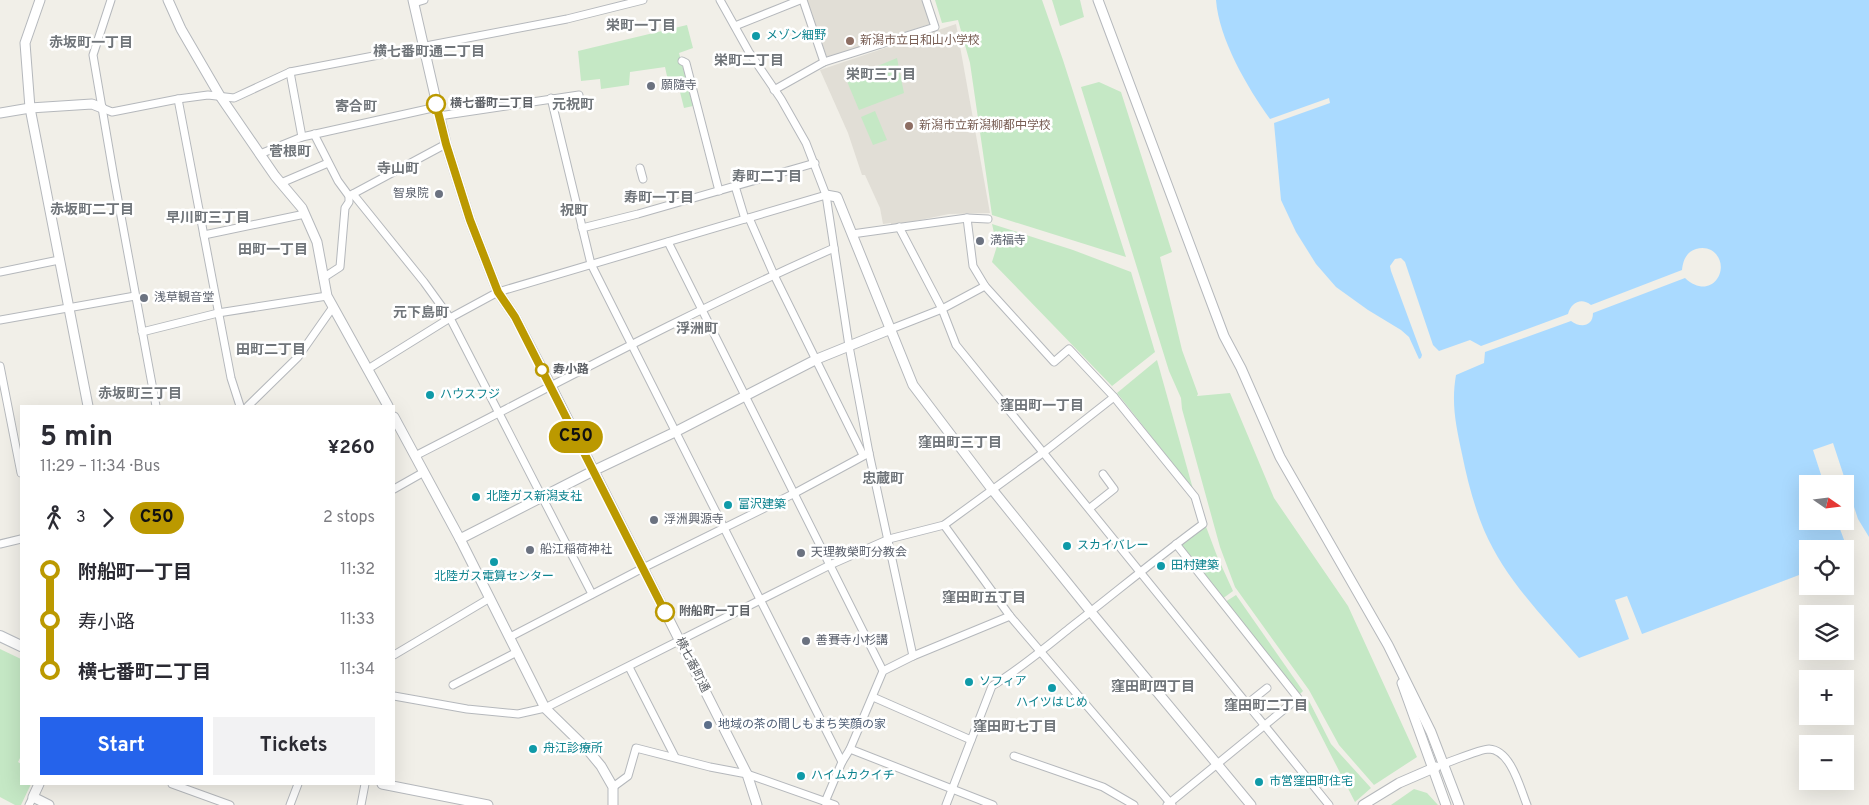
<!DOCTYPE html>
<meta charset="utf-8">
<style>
:root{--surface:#fff;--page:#f2f2f3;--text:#2b2b33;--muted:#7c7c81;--accent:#2563eb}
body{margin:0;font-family:Overpass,"Noto Sans JP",sans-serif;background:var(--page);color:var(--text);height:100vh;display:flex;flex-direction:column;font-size:19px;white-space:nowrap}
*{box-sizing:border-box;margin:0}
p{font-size:16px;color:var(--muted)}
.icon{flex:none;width:28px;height:28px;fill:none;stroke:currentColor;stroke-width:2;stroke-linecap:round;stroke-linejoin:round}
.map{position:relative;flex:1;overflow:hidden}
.drawer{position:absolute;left:20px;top:405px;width:375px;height:380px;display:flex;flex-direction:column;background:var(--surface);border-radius:0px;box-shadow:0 5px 20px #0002}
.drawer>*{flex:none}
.badge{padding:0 10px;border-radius:16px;font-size:18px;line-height:32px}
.needle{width:32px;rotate:104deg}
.buttons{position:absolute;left:1799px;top:475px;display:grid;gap:10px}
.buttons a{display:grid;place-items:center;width:55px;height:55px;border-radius:0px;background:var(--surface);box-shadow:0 5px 20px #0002;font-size:25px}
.map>.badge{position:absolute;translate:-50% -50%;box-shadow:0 0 0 2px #fff}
.legs{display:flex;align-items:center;gap:8px;height:55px;padding:0 20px;font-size:16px}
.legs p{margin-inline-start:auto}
.head{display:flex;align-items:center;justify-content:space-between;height:85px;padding:0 20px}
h1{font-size:28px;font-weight:700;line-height:38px}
.cta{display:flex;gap:10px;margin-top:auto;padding:10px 20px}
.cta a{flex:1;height:58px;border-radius:0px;background:var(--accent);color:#fff;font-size:20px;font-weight:700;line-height:58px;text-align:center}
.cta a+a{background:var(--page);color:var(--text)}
ul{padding:0 20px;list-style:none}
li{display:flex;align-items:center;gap:18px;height:50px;font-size:19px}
li i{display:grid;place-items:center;width:8px;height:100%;margin:0 6px;background:currentColor}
li i::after{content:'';width:12px;height:12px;margin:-6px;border:4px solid;border-radius:50%;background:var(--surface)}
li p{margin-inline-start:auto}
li:first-child i{background:linear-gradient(#0000 50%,currentColor 0)}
li:last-child i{background:linear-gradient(currentColor 50%,#0000 0)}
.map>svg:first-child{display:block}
.education{fill:#e1ded6}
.green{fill:#c5e8c5}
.water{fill:#aadaff}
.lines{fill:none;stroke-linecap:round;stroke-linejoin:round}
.minor-casing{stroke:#b5b8bc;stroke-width:9}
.tertiary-casing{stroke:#b5b8bc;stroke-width:11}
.secondary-casing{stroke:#b6babf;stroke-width:12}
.minor{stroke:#fff;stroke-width:7}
.tertiary{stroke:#fff;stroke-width:9}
.secondary{stroke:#fff;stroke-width:10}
.line-1-casing{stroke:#fff;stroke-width:11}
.line-1{stroke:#b90;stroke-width:8}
.culture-dot{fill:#0f9aa8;stroke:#fff;stroke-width:2}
.education-dot{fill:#8d6e63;stroke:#fff;stroke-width:2}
.worship-dot{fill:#6b7280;stroke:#fff;stroke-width:2}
.stop-1-dot{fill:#fff;stroke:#b90;stroke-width:2.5}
.service-dot{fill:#5c6f8a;stroke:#fff;stroke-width:2}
.labels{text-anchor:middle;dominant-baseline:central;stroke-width:5;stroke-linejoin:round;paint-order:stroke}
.culture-label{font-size:12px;fill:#0d838f;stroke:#fff;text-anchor:start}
.education-label{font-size:12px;fill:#785e54;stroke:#fff;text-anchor:start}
.worship-label{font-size:12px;fill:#5b616d;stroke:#fff;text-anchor:start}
.stop-label{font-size:12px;font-weight:bold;fill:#5f6368;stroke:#fff;text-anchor:start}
.street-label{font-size:12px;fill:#5f6368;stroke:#fff}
.service-label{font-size:12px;fill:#4e5e75;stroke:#fff;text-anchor:start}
.neighbourhood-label{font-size:14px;font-weight:bold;fill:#70757a;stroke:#fff}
</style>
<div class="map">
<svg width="1869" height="805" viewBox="0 0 1869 805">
<rect width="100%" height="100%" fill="#f1efe8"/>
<!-- education -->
<g class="education">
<polygon points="807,0 922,0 930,24 827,58"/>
<polygon points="956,24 990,213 949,214 891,226 891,223 883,224 880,208 865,175 862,175 848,133 820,70"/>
</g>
<!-- green -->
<g class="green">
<polygon points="935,0 1042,0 1063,60 1126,257 992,215 970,63 958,20 942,23"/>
<polygon points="1052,0 1080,0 1084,17 1060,26"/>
<polygon points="687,25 693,48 679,53 693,106 684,108 679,88 670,90 665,67 630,72 629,85 601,89 600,79 581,81 578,51"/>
<polygon points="897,58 904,93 859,110 846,79"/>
<polygon points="1099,82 1121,92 1172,252 1160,257 1182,350 1198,394 1197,396 1230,393 1274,498 1348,606 1417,757 1374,785 1339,745 1309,690 1235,587 1220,547 1182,409 1181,398 1169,371 1081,87"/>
<polygon points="875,111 887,140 873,145 861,117"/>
<polygon points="992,224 1073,250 1131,272 1155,352 1112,386 992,262 997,246"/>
<polygon points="1157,360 1193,489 1117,393"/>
<polygon points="1205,524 1217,556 1233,591 1222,599 1181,545"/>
<polygon points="1236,595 1303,691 1298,696 1225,602"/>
<polygon points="0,649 21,659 21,756 18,762 21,764 21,784 31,784 21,805 15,805 0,797"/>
<polygon points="1307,697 1331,744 1371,788 1355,802 1309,712 1300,701"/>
<polygon points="1414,789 1427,793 1438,805 1391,805"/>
</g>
<!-- water -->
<path class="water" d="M1216,0H1869V537L1858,519L1833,443L1813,450L1824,484H1808V521H1837L1850,556L1845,558V549H1808L1807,572L1642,634L1627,596L1615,600L1629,639L1579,658C1544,618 1505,579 1484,530C1474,506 1467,479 1462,454C1456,425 1451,404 1456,375L1484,363L1485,352L1571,321C1580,328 1593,327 1593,313L1685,278C1713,304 1734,264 1711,250C1707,248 1702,247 1696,249C1686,252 1683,261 1682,270L1591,305C1581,297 1571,303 1568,314L1481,346L1470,340L1439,351L1433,345L1405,262L1401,258L1395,259L1390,266L1391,271L1422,355L1421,358L1419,359L1409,337L1401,330L1368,310L1336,287L1316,264L1296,232L1281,200L1274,123L1330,103L1329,98L1270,119C1247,87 1219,39 1216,0Z"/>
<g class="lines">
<defs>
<g id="minor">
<polyline points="111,0 93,55 114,178 156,406"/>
<polyline points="720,0 749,52 781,99 806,143 826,195 849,346 869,453 913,656"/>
<polyline points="803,0 824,62"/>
<polyline points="414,3 424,0"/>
<polyline points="735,26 800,0"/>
<polyline points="682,61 686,63 719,191"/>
<polyline points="290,72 302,137"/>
<polyline points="774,90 824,62 935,27 926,0"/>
<polyline points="551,98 591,264 842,762"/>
<polyline points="178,99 231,378 240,406"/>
<polyline points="102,108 112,112 178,99 208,95 234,98 290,72 567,19 643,0"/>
<polyline points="439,116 579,95"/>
<polyline points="314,134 338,181 349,196 349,202 345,208 340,267 323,278"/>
<polyline points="260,154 302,137 437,107"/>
<polyline points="640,168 643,179"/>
<polyline points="281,183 328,163"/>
<polyline points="735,186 745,219"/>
<polyline points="353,194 424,282 450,318 592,594"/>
<polyline points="349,196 446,144"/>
<polyline points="749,218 774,275 863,455"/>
<polyline points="899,227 942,309 956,345 1329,805"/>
<polyline points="582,228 638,214 815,163"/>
<polyline points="852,234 967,218 988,219"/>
<polyline points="204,235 305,214"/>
<polyline points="668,242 883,671"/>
<polyline points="0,272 59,260"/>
<polyline points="0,320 135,296"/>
<polyline points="891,329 942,309 985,286"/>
<polyline points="142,332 218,313 327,296"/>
<polyline points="0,366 21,473"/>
<polyline points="368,369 450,318 498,292 826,195"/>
<polyline points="248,406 298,357 333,307"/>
<path d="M415,456C554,385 691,311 834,248"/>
<polyline points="394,489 424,472"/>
<polyline points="1090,508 1114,489 1103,474"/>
<polyline points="944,525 1010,616 1172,805"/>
<polyline points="0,544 21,539"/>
<polyline points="510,637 643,568 795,493 869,453"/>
<polyline points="394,655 490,598"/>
<polyline points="629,667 675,757"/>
<polyline points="453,685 517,652"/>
<polyline points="394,696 467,709 518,714 545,708 830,565 889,539 944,525 1044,452 1114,397"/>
<polyline points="873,697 971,740"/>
<polyline points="1247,704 1267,688"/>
<polyline points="850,749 993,805"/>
<polyline points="1014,756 1103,787 1134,805"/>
<path d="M1443,764C1453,761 1480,749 1489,749C1511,750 1520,788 1527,805"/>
<polyline points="172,784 230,805"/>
<polyline points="613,787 628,776 636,748 710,767 747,774 835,805"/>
<polyline points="825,802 842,762 850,749 883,671 913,656 1010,616"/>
<polyline points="29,805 33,797"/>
<polyline points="290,805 298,784"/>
<polyline points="361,805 365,784"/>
<path d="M946,805L992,686C1020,669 1045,648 1071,627C1115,593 1158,557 1203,524L1195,497L1114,397L1069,349L1054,362L985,286L973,266L967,218"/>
<polyline points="1167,805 1298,698 1176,544"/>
</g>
<g id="tertiary">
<polyline points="40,0 25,43 30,108 88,406"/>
<polyline points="168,0 181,29 220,96 275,176 302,208 317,242 327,296 388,406"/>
<polyline points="413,0 446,144 470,220 498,292 515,317 551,386 747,774 757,805"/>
<polyline points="1098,0 1224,336 1241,368 1280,457 1388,645 1431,732 1459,805"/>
<polyline points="0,113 30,108 92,104 102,108"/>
<polyline points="826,195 837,197 913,385 991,488 1091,612 1251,805"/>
<polyline points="394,417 460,539 545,708 587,749 601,766 613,787 613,805"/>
<polyline points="460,539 593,471 675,432 817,359 891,329"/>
<polyline points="1402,683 1446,805"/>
<polyline points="39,784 33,797 49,805"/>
<polyline points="382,784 488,805"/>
<polyline points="1363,805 1399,783 1436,767"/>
</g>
<polyline id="secondary" points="0,636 21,646"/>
</defs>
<!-- minor casing -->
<use href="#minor" class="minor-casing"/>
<!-- tertiary casing -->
<use href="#tertiary" class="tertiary-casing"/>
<!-- secondary casing -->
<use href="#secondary" class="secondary-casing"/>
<!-- minor -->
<use href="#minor" class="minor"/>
<!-- tertiary -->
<use href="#tertiary" class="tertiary"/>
<!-- secondary -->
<use href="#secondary" class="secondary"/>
</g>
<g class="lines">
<defs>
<polyline id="line-1" points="436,104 446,144 470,220 498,292 515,317 665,612"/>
</defs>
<!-- line-1 casing -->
<use href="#line-1" class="line-1-casing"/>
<!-- line-1 -->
<use href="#line-1" class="line-1"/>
</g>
<!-- markers -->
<g class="culture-dot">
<circle cx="756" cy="36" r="5"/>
<circle cx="430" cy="395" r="5"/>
<circle cx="476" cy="497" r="5"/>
<circle cx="728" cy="505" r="5"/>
<circle cx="1067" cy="546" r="5"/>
<circle cx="494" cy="562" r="5"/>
<circle cx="1161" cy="566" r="5"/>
<circle cx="969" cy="682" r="5"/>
<circle cx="1052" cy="688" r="5"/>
<circle cx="533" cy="749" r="5"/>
<circle cx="801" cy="776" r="5"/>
<circle cx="1259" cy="782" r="5"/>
</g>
<g class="education-dot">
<circle cx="850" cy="41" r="5"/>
<circle cx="909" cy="126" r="5"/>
</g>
<g class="worship-dot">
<circle cx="651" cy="86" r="5"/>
<circle cx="439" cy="194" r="5"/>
<circle cx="980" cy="241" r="5"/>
<circle cx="144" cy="298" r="5"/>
<circle cx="654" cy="520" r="5"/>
<circle cx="530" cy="550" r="5"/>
<circle cx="801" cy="553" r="5"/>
<circle cx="806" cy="641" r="5"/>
</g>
<g class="stop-1-dot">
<circle cx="436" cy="104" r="9"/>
<circle cx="542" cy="370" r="6"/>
<circle cx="665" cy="612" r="9"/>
</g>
<circle class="service-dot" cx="708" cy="725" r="5"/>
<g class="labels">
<!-- culture labels -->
<g class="culture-label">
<text x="766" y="36">メゾン細野</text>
<text x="440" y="395">ハウスフジ</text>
<text x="486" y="497">北陸ガス新潟支社</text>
<text x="738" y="505">富沢建築</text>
<text x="1077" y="546">スカイバレー</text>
<text x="1171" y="566">田村建築</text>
<text x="494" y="577" text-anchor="middle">北陸ガス電算センター</text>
<text x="979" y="682">ソフィア</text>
<text x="1052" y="703" text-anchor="middle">ハイツはじめ</text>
<text x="543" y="749">舟江診療所</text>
<text x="811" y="776">ハイムカクイチ</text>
<text x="1269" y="782">市営窪田町住宅</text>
</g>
<!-- education labels -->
<g class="education-label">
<text x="860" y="41">新潟市立日和山小学校</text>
<text x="919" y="126">新潟市立新潟柳都中学校</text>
</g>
<!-- worship labels -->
<g class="worship-label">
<text x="661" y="86">願隨寺</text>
<text x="429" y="194" text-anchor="end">智泉院</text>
<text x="990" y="241">満福寺</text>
<text x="154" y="298">浅草観音堂</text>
<text x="664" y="520">浮洲興源寺</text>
<text x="540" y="550">船江稲荷神社</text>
<text x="811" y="553">天理教榮町分教会</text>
<text x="816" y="641">善賽寺小杉講</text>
</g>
<!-- stop labels -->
<g class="stop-label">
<text x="450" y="104">横七番町二丁目</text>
<text x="553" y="370">寿小路</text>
<text x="679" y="612">附船町一丁目</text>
</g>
<!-- street labels -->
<g class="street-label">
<text transform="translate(692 665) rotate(63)">横七番町通</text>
</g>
<!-- service labels -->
<g class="service-label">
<text x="718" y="725">地域の茶の間しもまち笑顔の家</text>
</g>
<!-- neighbourhood labels -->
<g class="neighbourhood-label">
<text x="641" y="26">栄町一丁目</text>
<text x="91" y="43">赤坂町一丁目</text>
<text x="429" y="52">横七番町通二丁目</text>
<text x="749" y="61">栄町二丁目</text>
<text x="881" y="75">栄町三丁目</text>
<text x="573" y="105">元祝町</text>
<text x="356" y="107">寄合町</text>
<text x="290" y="152">菅根町</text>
<text x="398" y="169">寺山町</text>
<text x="767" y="177">寿町二丁目</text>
<text x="659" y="198">寿町一丁目</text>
<text x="92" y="210">赤坂町二丁目</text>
<text x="574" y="211">祝町</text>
<text x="208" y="218">早川町三丁目</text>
<text x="273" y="250">田町一丁目</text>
<text x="421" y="313">元下島町</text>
<text x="697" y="329">浮洲町</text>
<text x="271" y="350">田町二丁目</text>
<text x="140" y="394">赤坂町三丁目</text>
<text x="1042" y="406">窪田町一丁目</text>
<text x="960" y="443">窪田町三丁目</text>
<text x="883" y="479">忠蔵町</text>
<text x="984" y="598">窪田町五丁目</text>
<text x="1153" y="687">窪田町四丁目</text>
<text x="1266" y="706">窪田町二丁目</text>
<text x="1015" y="727">窪田町七丁目</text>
</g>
</g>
</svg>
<div class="buttons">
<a><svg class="needle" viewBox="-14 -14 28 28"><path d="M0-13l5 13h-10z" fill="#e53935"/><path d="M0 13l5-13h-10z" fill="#7c7c81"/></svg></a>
<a><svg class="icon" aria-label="locate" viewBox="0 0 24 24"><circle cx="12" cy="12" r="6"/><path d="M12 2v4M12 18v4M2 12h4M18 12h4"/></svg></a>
<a><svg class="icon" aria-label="layers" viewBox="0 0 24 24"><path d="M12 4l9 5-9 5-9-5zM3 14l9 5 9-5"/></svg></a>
<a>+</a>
<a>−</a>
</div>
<b class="badge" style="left:576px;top:437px;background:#b90;color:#111">C50</b>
<section class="drawer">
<div class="head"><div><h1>5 min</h1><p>11:29 – 11:34 · Bus</p></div><b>¥260</b></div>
<div class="legs"><svg class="icon" aria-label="walk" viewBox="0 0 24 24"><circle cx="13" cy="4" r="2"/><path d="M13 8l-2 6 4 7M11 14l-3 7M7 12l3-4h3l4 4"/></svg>3<svg class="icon" aria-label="forward" viewBox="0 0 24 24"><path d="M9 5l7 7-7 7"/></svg><b class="badge" style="background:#b90;color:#111">C50</b><p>2 stops</p></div>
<ul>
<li><i style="color:#b90"></i><b>附船町一丁目</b><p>11:32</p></li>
<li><i style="color:#b90"></i><span>寿小路</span><p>11:33</p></li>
<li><i style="color:#b90"></i><b>横七番町二丁目</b><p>11:34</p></li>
</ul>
<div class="cta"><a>Start</a><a>Tickets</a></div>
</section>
</div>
